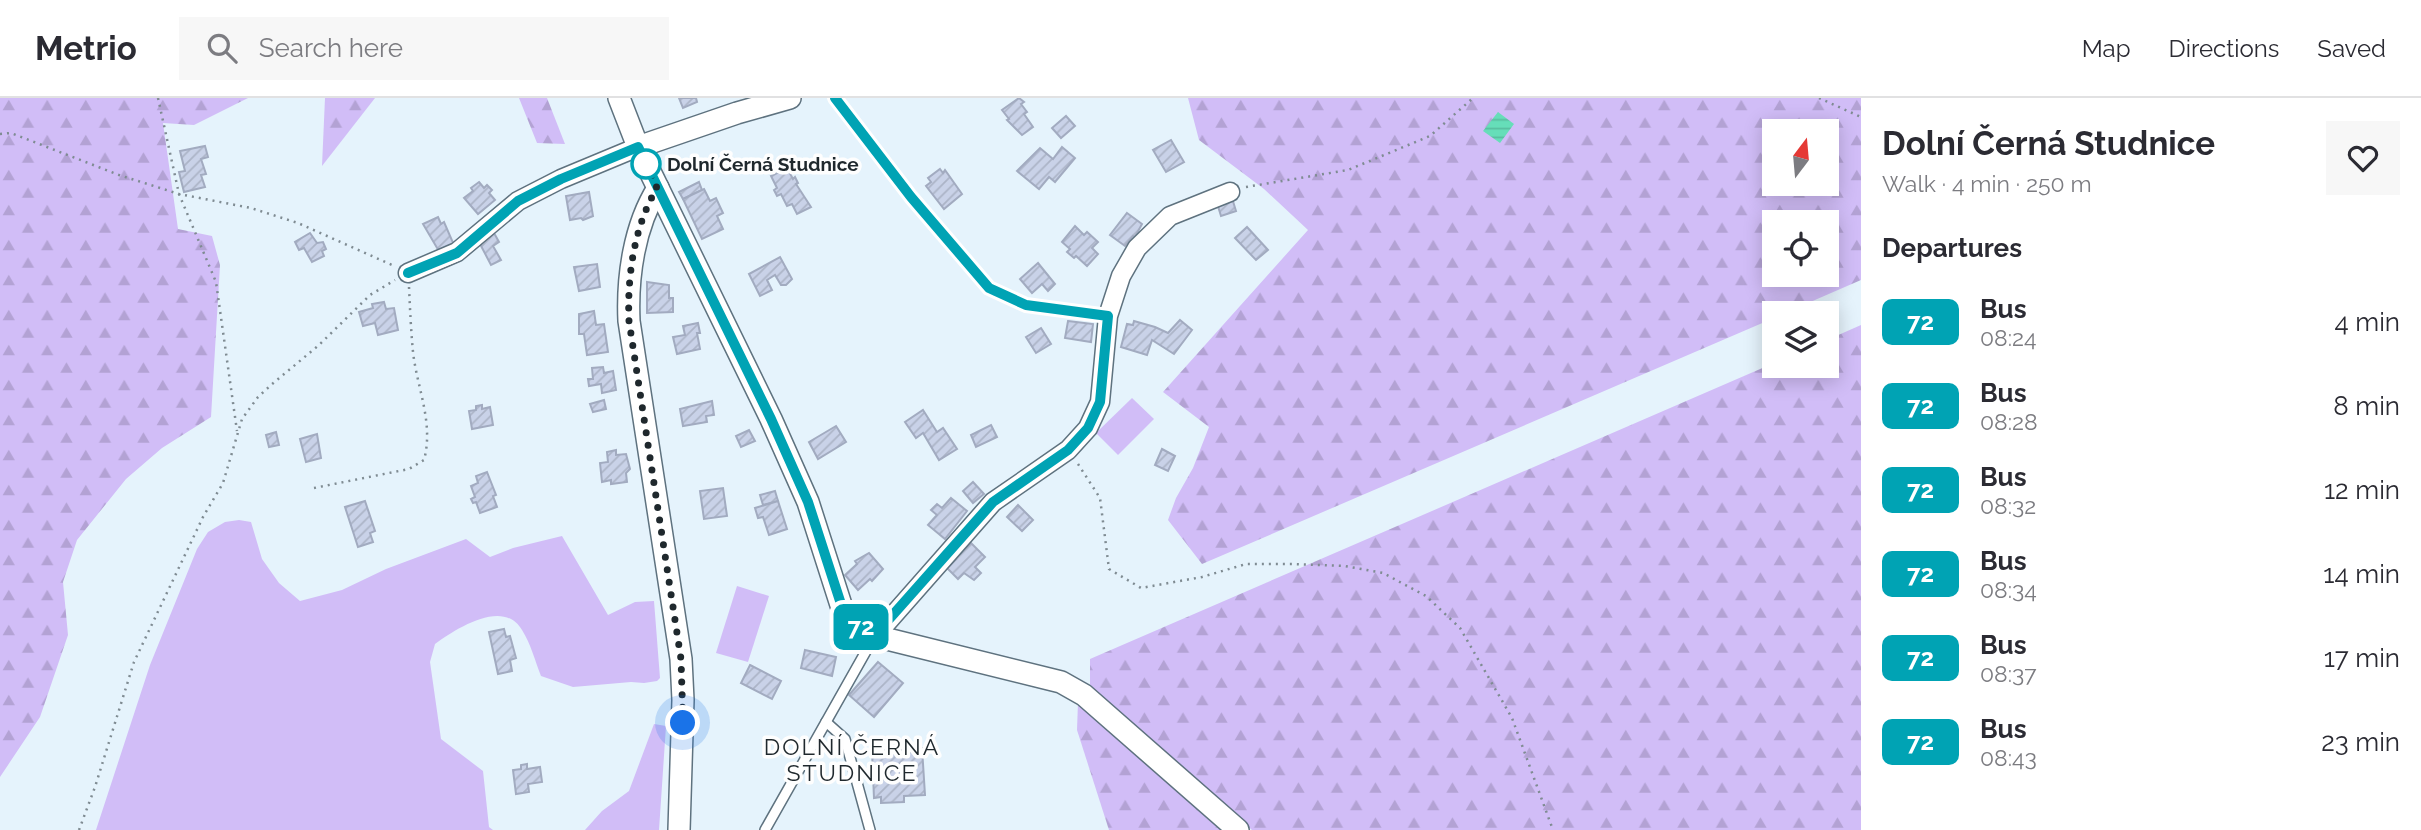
<!DOCTYPE html>
<meta charset="utf-8">
<style>
:root{--surface:#fff;--page:#f7f7f7;--text:#2b2b33;--muted:#7c7c81;--line:#e1e1e2}
body{margin:0;font-family:Raleway,sans-serif;background:var(--page);color:var(--text);height:100vh;display:flex;flex-direction:column;font-size:26px;white-space:nowrap}
*{box-sizing:border-box;margin:0}
p{font-size:23px;color:var(--muted)}
.icon{flex:none;width:38px;height:38px;fill:none;stroke:currentColor;stroke-width:2;stroke-linecap:round;stroke-linejoin:round}
.map{position:relative;flex:1;overflow:hidden}
.panel{display:flex;flex-direction:column;background:var(--surface);width:560px}
.panel>*{flex:none}
.badge{padding:0 14px;border-radius:10px;font-size:24px;line-height:46px}
.needle{width:46px;rotate:16deg}
.controls{position:absolute;left:1762px;top:21px;display:grid;gap:14px}
.controls a{display:grid;place-items:center;width:77px;height:77px;border-radius:0px;background:var(--surface);box-shadow:0 4px 18px #0003;font-size:35px}
.you{position:absolute;width:35px;height:35px;margin:-18px;border:5px solid #fff;border-radius:50%;background:#1a73e8;box-shadow:0 0 0 10px #1a73e833}
.map>.badge{position:absolute;translate:-50% -50%;box-shadow:0 0 0 4px #fff}
h2{padding:0 21px;font-size:26px;line-height:63px}
.round{display:grid;place-items:center;flex:none;width:74px;height:74px;border-radius:0px;background:var(--page)}
.overview{display:flex;align-items:center;justify-content:space-between;height:119px;padding:0 21px}
h1{font-size:33px;font-weight:700;line-height:52px}
ul{padding:0;list-style:none}
li{display:flex;align-items:center;gap:21px;height:84px;padding:0 21px}
li div{flex:1}
li b{display:block;font-size:26px}
li em{font-style:normal}
li .badge{min-width:77px;font-weight:700;text-align:center}
header{display:flex;align-items:center;gap:42px;box-sizing:border-box;height:98px;padding:0 35px;background:var(--surface);border-bottom:2px solid var(--line)}
header strong{font-size:33px}
nav{display:flex;gap:38px;margin-inline-start:auto;font-size:24px}
.search{width:490px;height:63px;background:var(--page);display:flex;align-items:center;gap:18px;box-sizing:border-box;padding:0 24px;border-radius:0px;color:var(--muted);font-size:26px}
main{display:flex;flex:1;min-height:0}
.map>svg:first-child{display:block}
.grass{fill:#d1bdf7}
.forest{fill:url(#forest-firs);fill-rule:evenodd}
.water{fill:url(#water-rules)}
.building{fill:url(#building-hatch);stroke:#a2abc0;stroke-width:2}
.lines{fill:none;stroke-linecap:round;stroke-linejoin:round}
.service-casing{stroke:#5e727f;stroke-width:12}
.minor-casing{stroke:#5e727f;stroke-width:21}
.tertiary-casing{stroke:#5e727f;stroke-width:24}
.path{stroke:#7f8b92;stroke-width:2.5;stroke-dasharray:2 5;stroke-linecap:butt}
.service{stroke:#fff;stroke-width:9}
.minor{stroke:#fff;stroke-width:18}
.tertiary{stroke:#fff;stroke-width:21}
.line-casing{stroke:#fff;stroke-width:16}
.line{stroke:#00a3b4;stroke-width:10}
.walk{stroke:#1f282d;stroke-width:7;stroke-dasharray:0 12.6}
.stop-dot{fill:#fff;stroke:#00a3b4;stroke-width:3.5}
.labels{text-anchor:middle;dominant-baseline:central;stroke-width:7;stroke-linejoin:round;paint-order:stroke}
.stop-label{font-size:19px;font-weight:bold;fill:#1f282d;stroke:#fefefe;text-anchor:start}
.quarter-label{font-size:23px;letter-spacing:2px;fill:#1f282d;stroke:#fefefe}
</style>
<header>
<strong>Metrio</strong>
<div class="search"><svg class="icon" aria-label="search" viewBox="0 0 24 24"><circle cx="10" cy="10" r="6"/><path d="M15 15l6 6"/></svg>Search here</div>
<nav><a>Map</a><a>Directions</a><a>Saved</a></nav>
</header>
<main>
<div class="map">
<svg width="1861" height="732" viewBox="0 0 1861 732">
<defs>
<pattern id="forest-firs" width="22" height="20" patternUnits="userSpaceOnUse" patternTransform="scale(1.75)"><rect width="22" height="20" fill="#d1bdf7"/><path d="M5 1l3.5 6h-7zM16 11l3.5 6h-7z" fill="#b3a2d4"/></pattern>
<pattern id="water-rules" width="6" height="5" patternUnits="userSpaceOnUse" patternTransform="scale(1.75)"><rect width="6" height="5" fill="#66deb9"/><path d="M0 2.5h6" fill="none" stroke="#58be9f"/></pattern>
<pattern id="building-hatch" width="6" height="6" patternUnits="userSpaceOnUse" patternTransform="scale(1.75)"><rect width="6" height="6" fill="#c9d2e8"/><path d="M-1 1l2-2M0 6l6-6M5 7l2-2" fill="none" stroke="#acb4c7"/></pattern>
</defs>
<rect width="100%" height="100%" fill="#e5f3fc"/>
<!-- grass -->
<g class="grass">
<polygon points="1132,300 1154,321 1118,357 1096,335"/>
<path d="M239,422L251,424L262,461L279,485L300,503L342,492L386,471L466,441L490,459L513,450L562,438L608,517L635,504L654,503L660,580L657,583L644,585L631,584L573,589L541,578C535,563 531,546 522,532C503,500 456,531 435,546L430,564L441,641L483,673L489,729L493,732H96L150,567L197,451L208,434L225,424Z"/>
<polygon points="737,488 769,498 748,564 716,555"/>
<polygon points="654,626 666,628 659,732 585,732 602,713 629,693"/>
</g>
<!-- forest -->
<g class="forest">
<polygon points="0,0 248,0 194,27 163,25 178,131 212,138 220,167 211,319 162,350 126,381 77,442 63,484 68,537 40,619 0,679"/>
<polygon points="325,0 375,0 322,68"/>
<polygon points="519,0 547,0 565,46 537,45"/>
<path d="M1188,0H1861V182L1785,215H1774V220L1202,466L1168,422L1176,400L1193,370L1209,329L1163,294L1308,132L1264,91L1199,42ZM1774,33H1827V86H1774ZM1774,124H1827V177H1774Z"/>
<polygon points="1861,227 1861,732 1252,732 1090,590 1090,561 1774,265 1774,268 1827,268 1827,242"/>
<polygon points="1078,604 1224,732 1109,732 1077,632"/>
</g>
<!-- water -->
<polygon class="water" points="1498,14 1514,26 1500,45 1483,33"/>
<!-- building -->
<g class="building">
<polygon points="679,0 696,0 697,4 683,10"/>
<polygon points="1019,0 1024,4 1021,6 1027,14 1024,16 1033,29 1022,37 1007,22 1009,21 1002,12"/>
<polygon points="1066,18 1075,28 1061,40 1052,30"/>
<polygon points="1171,42 1184,64 1166,74 1153,52"/>
<polygon points="205,48 208,59 201,61 206,76 201,77 205,89 184,94 179,74 185,73 180,53"/>
<polygon points="1062,49 1075,60 1055,84 1049,79 1039,91 1017,73 1040,50 1053,61"/>
<polygon points="787,70 793,81 795,79 798,85 796,86 811,109 797,116 792,106 787,108 781,96 777,98 774,92 777,90 771,78"/>
<polygon points="940,71 943,75 945,72 962,96 944,111 926,88 931,84 928,80"/>
<polygon points="479,84 484,90 487,87 492,92 489,95 495,102 478,116 464,100 473,93 471,90"/>
<polygon points="699,84 702,92 683,101 679,94"/>
<polygon points="704,91 710,103 716,100 723,115 717,118 723,131 702,141 683,101"/>
<polygon points="589,94 593,118 583,122 581,120 570,122 566,98"/>
<polygon points="1232,100 1236,113 1221,118 1217,105"/>
<polygon points="1127,115 1142,126 1135,139 1133,138 1125,148 1110,137"/>
<polygon points="438,119 441,126 444,124 454,147 440,155 423,126"/>
<polygon points="1075,128 1084,137 1087,134 1098,144 1092,150 1098,156 1087,168 1076,158 1074,160 1067,154 1070,151 1062,144"/>
<polygon points="1247,129 1268,152 1256,162 1235,140"/>
<polygon points="310,135 317,145 323,144 326,151 322,153 324,158 312,164 304,150 299,152 295,144"/>
<polygon points="494,135 499,144 493,148 501,162 491,167 479,144"/>
<polygon points="780,159 792,181 786,187 781,187 775,177 767,182 772,192 760,198 749,176"/>
<polygon points="1038,165 1055,186 1048,193 1042,186 1032,195 1020,181"/>
<polygon points="597,166 600,189 579,193 574,169"/>
<polygon points="647,184 669,187 669,200 673,200 673,214 647,215"/>
<polygon points="384,204 386,211 394,210 398,232 378,237 375,225 363,228 359,214 373,210 372,206"/>
<polygon points="594,213 596,227 604,226 608,254 587,257 584,236 579,236 579,216"/>
<polygon points="1180,222 1192,232 1174,256 1152,242 1147,257 1121,249 1127,226 1133,227 1134,223 1155,229 1168,235"/>
<polygon points="1068,223 1093,226 1091,244 1065,240"/>
<polygon points="698,225 700,235 697,235 700,251 677,256 673,239 685,237 683,228"/>
<polygon points="1041,230 1051,246 1036,255 1026,239"/>
<polygon points="603,269 604,275 613,273 616,292 602,295 601,286 589,288 588,281 593,281 592,270"/>
<polygon points="604,302 606,311 593,314 590,306"/>
<polygon points="712,303 714,317 706,318 707,324 683,328 680,311"/>
<polygon points="482,307 482,311 490,309 493,327 472,331 469,313 476,312 476,308"/>
<polygon points="923,312 937,334 943,330 957,351 939,362 923,335 916,340 905,324"/>
<polygon points="991,327 997,339 976,349 971,337"/>
<polygon points="836,328 846,344 818,361 809,344"/>
<polygon points="749,332 755,343 741,349 736,338"/>
<polygon points="276,334 279,347 269,349 266,337"/>
<polygon points="317,336 321,360 306,364 300,341"/>
<polygon points="1162,351 1175,358 1168,373 1155,367"/>
<polygon points="616,352 616,357 626,356 630,371 626,375 627,384 611,386 611,382 602,384 600,365 608,364 607,354"/>
<polygon points="487,374 496,397 493,398 497,409 480,415 476,404 473,405 471,401 475,399 471,388 478,385 476,378"/>
<polygon points="973,384 984,396 973,405 963,393"/>
<polygon points="723,390 727,418 704,421 700,393"/>
<polygon points="775,393 778,403 763,407 760,397"/>
<polygon points="951,400 967,413 945,441 928,427 937,417 931,412 937,406 942,410"/>
<polygon points="365,403 375,433 370,435 373,444 358,449 345,409"/>
<polygon points="778,403 787,431 769,437 763,419 758,420 755,410"/>
<polygon points="1018,407 1033,422 1022,433 1007,419"/>
<polygon points="971,445 985,459 975,469 981,475 974,482 964,475 958,481 947,470 956,461 953,458 957,453 960,456"/>
<polygon points="869,455 883,471 872,483 870,481 858,492 845,477 857,466 855,463"/>
<polygon points="504,531 506,539 510,538 516,560 510,562 512,573 498,576 489,534"/>
<polygon points="805,552 836,559 832,578 801,570"/>
<polygon points="878,564 903,585 874,619 849,597"/>
<polygon points="750,567 781,583 772,601 741,585"/>
<polygon points="922,650 925,697 904,698 904,704 881,705 881,699 874,700 872,653"/>
<polygon points="527,666 527,671 540,669 542,684 528,686 529,694 516,696 513,672 521,671 521,667"/>
</g>
<g class="lines">
<defs>
<g id="service">
<polyline points="834,0 911,99 989,190 1026,207 1108,218"/>
<polyline points="826,624 845,641 870,732"/>
<polyline points="765,732 874,539"/>
</g>
<g id="minor">
<polyline points="408,175 457,154 518,103 561,81 638,49"/>
<polyline points="875,538 993,404 1068,352 1088,330 1100,304 1108,218 1121,178 1137,150 1170,118 1230,94"/>
</g>
<g id="tertiary">
<polyline points="619,0 638,49 771,321 808,404 841,507 850,522 875,538 1061,584 1084,597 1238,732"/>
<polyline points="638,49 737,15 790,0"/>
<path d="M658,90C634,128 627,179 629,223L681,561L683,602L679,732"/>
</g>
</defs>
<!-- service casing -->
<use href="#service" class="service-casing"/>
<!-- minor casing -->
<use href="#minor" class="minor-casing"/>
<!-- tertiary casing -->
<use href="#tertiary" class="tertiary-casing"/>
<!-- path -->
<g class="path">
<polyline points="158,0 179,96 216,184 237,333"/>
<polyline points="1819,0 1861,19"/>
<polyline points="0,36 11,35 119,77 179,96 251,110 298,125 392,167"/>
<polyline points="1246,89 1348,72 1430,38 1473,0"/>
<polyline points="1078,366 1100,400 1109,471 1141,490 1202,479 1246,466 1293,466 1345,468 1383,475 1426,498 1460,530 1512,620 1553,732"/>
<path d="M314,390L409,371L424,362C434,325 417,290 413,254C411,233 410,211 409,189"/>
<polyline points="79,732 95,689 134,564 203,419 223,385 242,321 258,299 271,287 319,247 370,197 395,182"/>
</g>
<!-- service -->
<use href="#service" class="service"/>
<!-- minor -->
<use href="#minor" class="minor"/>
<!-- tertiary -->
<use href="#tertiary" class="tertiary"/>
</g>
<g class="lines">
<defs>
<polyline id="line" points="408,175 457,155 518,103 561,81 638,49 771,321 808,404 841,506 850,522 875,537 993,404 1068,352 1088,330 1100,304 1108,218 1026,207 989,190 911,99 835,0"/>
</defs>
<!-- line casing -->
<use href="#line" class="line-casing"/>
<!-- line -->
<use href="#line" class="line"/>
<!-- walk -->
<path class="walk" d="M646,66L657,90C634,128 627,179 629,223L681,561L683,625"/>
</g>
<!-- markers -->
<circle class="stop-dot" cx="646" cy="66" r="14"/>
<g class="labels">
<!-- stop labels -->
<g class="stop-label">
<text x="667" y="66">Dolní Černá Studnice</text>
</g>
<!-- quarter labels -->
<g class="quarter-label">
<text x="852" y="648">DOLNÍ ČERNÁ<tspan x="852" dy="26">STUDNICE</tspan></text>
</g>
</g>
</svg>
<div class="controls">
<a><svg class="needle" viewBox="-14 -14 28 28"><path d="M0-13l5 13h-10z" fill="#e53935"/><path d="M0 13l5-13h-10z" fill="#7c7c81"/></svg></a>
<a><svg class="icon" aria-label="locate" viewBox="0 0 24 24"><circle cx="12" cy="12" r="6"/><path d="M12 2v4M12 18v4M2 12h4M18 12h4"/></svg></a>
<a><svg class="icon" aria-label="layers" viewBox="0 0 24 24"><path d="M12 4l9 5-9 5-9-5zM3 14l9 5 9-5"/></svg></a>
</div>
<div class="you" style="left:683px;top:625px"></div>
<b class="badge" style="left:861px;top:529px;background:#00a3b4;color:#fff">72</b>
</div>
<section class="panel">
<div class="overview"><div><h1>Dolní Černá Studnice</h1><p>Walk · 4 min · 250 m</p></div><a class="round"><svg class="icon" aria-label="heart" viewBox="0 0 24 24"><path d="M12 20l-8-8c-3-5 5-10 8-4 3-6 11-1 8 4z"/></svg></a></div>
<h2>Departures</h2>
<ul>
<li><span class="badge" style="background:#00a3b4;color:#fff">72</span><div><b>Bus</b><p>08:24</p></div><em>4 min</em></li>
<li><span class="badge" style="background:#00a3b4;color:#fff">72</span><div><b>Bus</b><p>08:28</p></div><em>8 min</em></li>
<li><span class="badge" style="background:#00a3b4;color:#fff">72</span><div><b>Bus</b><p>08:32</p></div><em>12 min</em></li>
<li><span class="badge" style="background:#00a3b4;color:#fff">72</span><div><b>Bus</b><p>08:34</p></div><em>14 min</em></li>
<li><span class="badge" style="background:#00a3b4;color:#fff">72</span><div><b>Bus</b><p>08:37</p></div><em>17 min</em></li>
<li><span class="badge" style="background:#00a3b4;color:#fff">72</span><div><b>Bus</b><p>08:43</p></div><em>23 min</em></li>
</ul>
</section>
</main>
